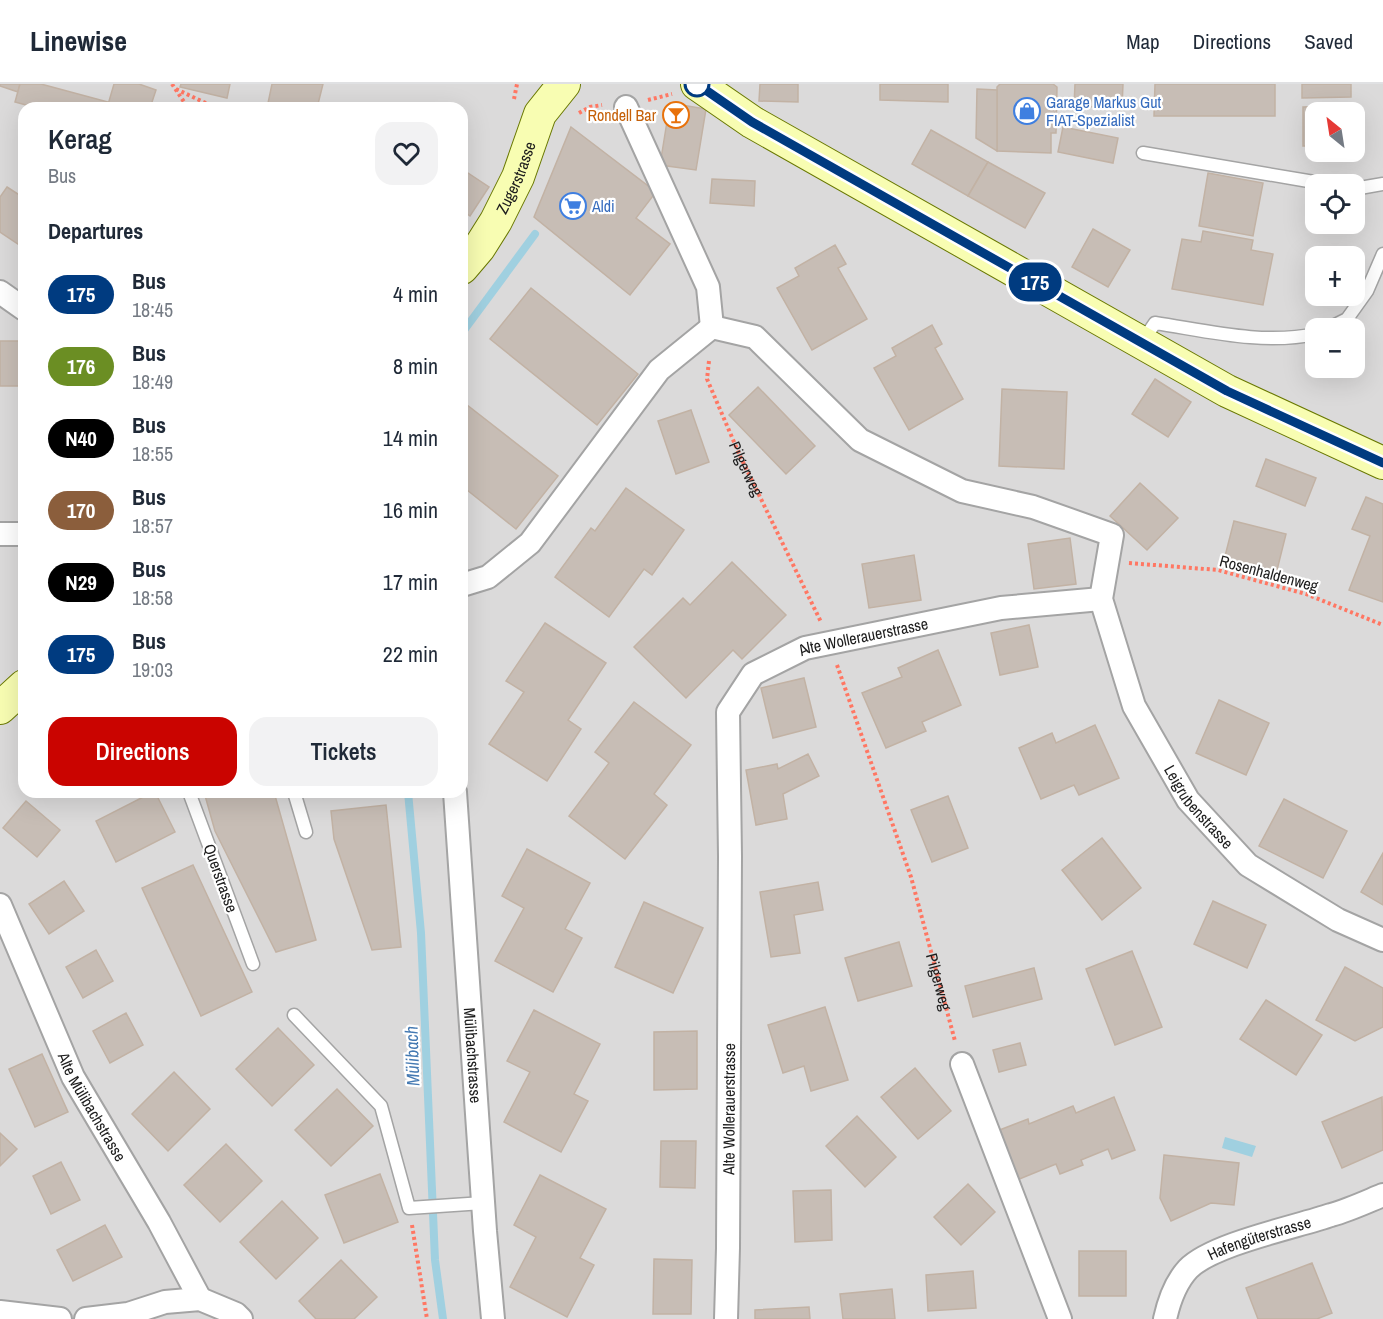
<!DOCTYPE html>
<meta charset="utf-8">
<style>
:root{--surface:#fff;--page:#f2f2f3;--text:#1f2937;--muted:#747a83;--line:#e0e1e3;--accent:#ca0400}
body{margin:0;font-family:"Archivo Narrow",sans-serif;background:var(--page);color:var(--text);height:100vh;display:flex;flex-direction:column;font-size:22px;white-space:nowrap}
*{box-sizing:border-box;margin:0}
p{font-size:20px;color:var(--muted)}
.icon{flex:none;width:33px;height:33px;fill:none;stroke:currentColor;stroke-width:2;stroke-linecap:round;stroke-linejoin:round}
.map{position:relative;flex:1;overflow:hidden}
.sheet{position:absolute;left:18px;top:18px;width:450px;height:696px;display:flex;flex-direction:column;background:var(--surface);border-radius:18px;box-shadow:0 6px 24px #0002}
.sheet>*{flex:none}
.badge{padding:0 12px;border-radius:20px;font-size:21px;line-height:39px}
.needle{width:39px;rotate:330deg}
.buttons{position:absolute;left:1305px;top:18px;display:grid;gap:12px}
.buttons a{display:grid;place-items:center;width:60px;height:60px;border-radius:12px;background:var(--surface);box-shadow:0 6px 24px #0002;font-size:30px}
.map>.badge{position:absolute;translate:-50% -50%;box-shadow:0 0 0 3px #fff}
h2{padding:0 30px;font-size:22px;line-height:54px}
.round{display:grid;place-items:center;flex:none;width:63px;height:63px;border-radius:18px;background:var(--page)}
.summary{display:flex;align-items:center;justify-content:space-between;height:102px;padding:0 30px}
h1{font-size:28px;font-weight:600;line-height:45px}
.button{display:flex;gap:12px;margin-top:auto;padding:12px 30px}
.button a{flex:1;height:69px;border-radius:18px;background:var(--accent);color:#fff;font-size:24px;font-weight:600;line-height:69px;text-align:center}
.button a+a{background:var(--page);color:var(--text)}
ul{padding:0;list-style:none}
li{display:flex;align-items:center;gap:18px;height:72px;padding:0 30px}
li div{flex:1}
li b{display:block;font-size:22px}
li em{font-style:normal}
li .badge{min-width:66px;font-weight:700;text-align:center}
header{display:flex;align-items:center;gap:36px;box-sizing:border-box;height:84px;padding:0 30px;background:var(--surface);border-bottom:2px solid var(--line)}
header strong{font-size:28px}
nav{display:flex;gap:33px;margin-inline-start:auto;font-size:21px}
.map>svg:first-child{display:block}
.residential{fill:#dbdada;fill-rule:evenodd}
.water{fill:#a0d0e0}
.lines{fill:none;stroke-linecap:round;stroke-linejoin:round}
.stream{stroke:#a0d0e0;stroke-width:8}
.building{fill:#c7bdb5;stroke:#c2b2a4;stroke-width:1.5}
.lane-casing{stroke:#a4a4a4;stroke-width:15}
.street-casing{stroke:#a4a4a4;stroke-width:26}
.secondary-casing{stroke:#697800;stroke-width:34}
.path{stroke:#ff7763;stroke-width:4;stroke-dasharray:3 3;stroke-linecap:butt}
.lane{stroke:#fff;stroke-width:12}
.street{stroke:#fff;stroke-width:22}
.secondary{stroke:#f8fdb2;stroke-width:32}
.line-casing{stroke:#fff;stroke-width:14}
.line{stroke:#003b80;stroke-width:9}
.stop-dot{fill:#fff;stroke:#003b80;stroke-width:3}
.labels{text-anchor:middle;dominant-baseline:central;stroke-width:4.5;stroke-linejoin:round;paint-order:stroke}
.shop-label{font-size:16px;fill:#366cbe;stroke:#fff;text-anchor:start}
.food-label{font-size:16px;fill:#c56008;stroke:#fff;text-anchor:end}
.street-label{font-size:16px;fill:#1d1d1d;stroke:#fff}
.water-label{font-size:18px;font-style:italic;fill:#4479b2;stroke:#fff}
</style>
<header>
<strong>Linewise</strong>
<nav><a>Map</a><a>Directions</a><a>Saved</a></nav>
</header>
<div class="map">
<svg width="1383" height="1235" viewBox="0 0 1383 1235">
<rect width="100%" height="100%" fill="#efebe2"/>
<!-- residential -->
<path class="residential" d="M0,0H1383V1235H0ZM24,24H462V708H24ZM1316,28H1354V68H1316ZM1316,100H1354V140H1316ZM1316,172H1354V212H1316ZM1316,244H1354V284H1316Z"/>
<!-- water -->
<polygon class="water" points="1225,1053 1256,1062 1252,1073 1222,1064"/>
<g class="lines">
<!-- stream -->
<g class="stream">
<polyline points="462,249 535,150"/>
<polyline points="408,708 421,849 435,1176 443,1235"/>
</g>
</g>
<!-- building -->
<g class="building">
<polygon points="0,0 20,0 18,8 0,2"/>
<polygon points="20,0 41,0 108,18 107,24 37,24 15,18"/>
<polygon points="114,0 139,0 156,6 150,24 107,24"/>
<polygon points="181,0 230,0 227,14 180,3"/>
<polygon points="272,0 323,0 317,24 267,24"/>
<polygon points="760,0 798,0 798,18 759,17"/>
<polygon points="880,0 948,0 948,18 880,16"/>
<polygon points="1000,0 1053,0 1057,3 1056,49 1051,49 1051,69 997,67 997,3"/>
<polygon points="1075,0 1123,0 1122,24 1074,22"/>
<polygon points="1155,0 1275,0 1275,32 1154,32"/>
<polygon points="1302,0 1351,0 1351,13 1302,14"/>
<polygon points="977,5 997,6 997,67 976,54"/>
<polygon points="670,19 706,25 696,86 660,81"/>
<polygon points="1351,22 1351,28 1316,28 1316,62 1303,62 1303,23"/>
<polygon points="571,43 656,108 636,134 670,160 630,211 534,133"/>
<polygon points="1063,43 1118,54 1113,79 1058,68"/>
<polygon points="931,46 988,78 968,112 912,80"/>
<polygon points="988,78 1045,109 1025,144 968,112"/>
<polygon points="462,85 489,103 470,132 462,126"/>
<polygon points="1208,89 1263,99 1253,152 1199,142"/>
<polygon points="712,95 755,97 754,122 710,119"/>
<polygon points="7,103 24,114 24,164 0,148 0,113"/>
<polygon points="1093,145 1130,166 1108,203 1072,183"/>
<polygon points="1203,147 1253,156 1251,166 1273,170 1263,221 1172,205 1182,155 1201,158"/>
<polygon points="835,161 846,180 838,184 867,235 812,266 777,204 799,192 795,184"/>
<polygon points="531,204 638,290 597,341 490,255"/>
<polygon points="932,241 942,260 935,264 963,315 909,346 874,284 896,272 892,264"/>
<rect x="0" y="257" width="24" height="45"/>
<polygon points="1155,295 1191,318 1168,353 1132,330"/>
<polygon points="758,303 815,362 786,390 729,331"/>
<polygon points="1002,305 1067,308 1064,385 999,382"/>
<polygon points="462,317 558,392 516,445 462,402"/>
<polygon points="691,326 709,378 676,390 658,337"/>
<polygon points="1266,375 1316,394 1305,422 1256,402"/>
<polygon points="1140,399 1178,434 1147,466 1110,432"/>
<polygon points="626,404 684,446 652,491 644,485 609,533 555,493 591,444 595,447"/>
<polygon points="1366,413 1383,420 1383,518 1349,506 1370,452 1352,445"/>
<polygon points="1234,437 1286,450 1276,490 1224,476"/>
<polygon points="1070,454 1076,500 1034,505 1028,460"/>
<polygon points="914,471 921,516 869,524 862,480"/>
<polygon points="732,478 786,531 742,575 733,566 686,614 634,563 683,514 690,521"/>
<polygon points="545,539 606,579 568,636 581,645 547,697 489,660 524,608 506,597"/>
<polygon points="1029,541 1038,583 1000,591 991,549"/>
<polygon points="938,566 961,621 922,638 926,647 886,664 862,609 902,593 898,584"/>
<polygon points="804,594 816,643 773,654 761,604"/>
<polygon points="1219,616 1269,639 1246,691 1196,669"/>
<polygon points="634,618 691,661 654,710 667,721 625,775 569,732 609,679 595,668"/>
<polygon points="1095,641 1119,694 1079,711 1074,701 1041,715 1019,664 1052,649 1056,659"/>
<polygon points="808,670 819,692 783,710 787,735 756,741 746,686 777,680 778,685"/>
<polygon points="153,708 155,708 175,748 116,778 96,737"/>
<polygon points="204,708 274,708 316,856 276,868 215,747"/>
<polygon points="948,712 968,764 932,778 911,726"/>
<polygon points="1284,715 1347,747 1323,794 1259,762"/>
<polygon points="26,717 60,746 37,773 3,744"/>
<polygon points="386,721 401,863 372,866 334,755 331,727"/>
<polygon points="1102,754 1141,804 1102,836 1062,786"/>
<polygon points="527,765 590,799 565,845 582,854 553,908 495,877 524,824 502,812"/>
<polygon points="1383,769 1383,821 1361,808"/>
<polygon points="193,781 252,908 201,932 142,804"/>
<polygon points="64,797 84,827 49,850 29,820"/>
<polygon points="818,798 823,826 794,831 800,869 771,873 760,808"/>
<polygon points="1213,817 1266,841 1247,884 1194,860"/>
<polygon points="644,818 703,844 673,909 615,883"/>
<polygon points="899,858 912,902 858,917 845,874"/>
<polygon points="96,866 113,897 83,914 66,883"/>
<polygon points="1132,867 1162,943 1115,961 1086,885"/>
<polygon points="1345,883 1383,904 1383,943 1355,957 1316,936"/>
<polygon points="1034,884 1042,915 973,933 965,902"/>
<polygon points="1266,916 1322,951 1296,991 1240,955"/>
<polygon points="825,923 848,996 811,1007 804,982 783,989 768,941"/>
<polygon points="534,926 600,960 574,1010 588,1017 561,1068 504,1038 530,988 507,977"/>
<polygon points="126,929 143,961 110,979 93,947"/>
<polygon points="278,944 314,981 272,1022 236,985"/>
<polygon points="697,947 697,1005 654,1006 654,948"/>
<polygon points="1020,959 1026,981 999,988 993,966"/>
<polygon points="42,970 68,1028 35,1043 9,985"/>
<polygon points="915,984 951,1027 918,1055 881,1013"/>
<polygon points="174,988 210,1025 168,1067 132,1030"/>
<polygon points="337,1005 373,1042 331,1082 295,1046"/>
<polygon points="1114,1013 1135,1066 1112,1075 1108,1065 1081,1076 1083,1081 1060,1090 1056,1080 1017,1096 997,1047 1028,1035 1029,1040 1073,1022 1076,1029"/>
<polygon points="1382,1013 1383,1066 1342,1084 1322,1038"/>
<polygon points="857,1032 896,1073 865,1103 826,1062"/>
<polygon points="0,1049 17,1065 0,1082"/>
<polygon points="661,1057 696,1057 695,1104 660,1103"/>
<polygon points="226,1060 262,1097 220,1138 184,1101"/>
<polygon points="1164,1071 1239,1079 1234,1121 1211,1119 1171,1137 1160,1114"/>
<polygon points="61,1078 80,1116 51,1130 33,1092"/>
<polygon points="380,1090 398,1138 344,1159 325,1111"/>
<polygon points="540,1091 606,1125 580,1174 594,1181 567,1233 510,1203 536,1153 514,1141"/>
<polygon points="968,1100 995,1128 961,1161 934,1133"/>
<polygon points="831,1106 832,1156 795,1158 793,1107"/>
<polygon points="282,1117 318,1154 276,1195 240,1158"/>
<polygon points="105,1141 122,1173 73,1197 57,1166"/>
<rect x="1079" y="1167" width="47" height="45"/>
<polygon points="654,1175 692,1176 691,1230 653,1230"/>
<polygon points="341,1176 377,1213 354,1235 316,1235 299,1217"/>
<polygon points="1312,1179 1332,1229 1317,1235 1258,1235 1246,1204"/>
<polygon points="973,1187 976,1224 928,1227 926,1191"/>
<polygon points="892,1205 895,1235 843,1235 840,1210"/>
<polygon points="809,1223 810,1235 755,1235 755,1226"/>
</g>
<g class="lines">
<defs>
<g id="lane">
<polyline points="1143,69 1326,100"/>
<polyline points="1354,105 1383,100"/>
<polyline points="1329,244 1347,235 1367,207 1383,170"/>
<path d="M1142,258L1155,239C1208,247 1262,261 1316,250"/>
<polyline points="189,708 253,880"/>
<polyline points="294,708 306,748"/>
<polyline points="294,931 381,1022 409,1124 483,1119"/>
</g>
<g id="street">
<polyline points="626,23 708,203 712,243"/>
<polyline points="0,208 24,225"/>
<path id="s3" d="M712,243L755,253L860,356L962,407L1033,423L1112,451L1101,515L1134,622L1188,716L1248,781L1338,836L1383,856"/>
<polyline points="0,450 24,450"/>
<polyline points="462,501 488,493 530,459 659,286 712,243"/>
<path id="s4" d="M455,708L485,1147L493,1235"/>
<path id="s5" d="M0,821L73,993L159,1138L200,1215"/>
<polyline points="962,980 1060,1235"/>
<polyline points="0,1228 60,1235"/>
<polyline points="86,1235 128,1230 165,1218 200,1215 236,1230 241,1235"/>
<path id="s6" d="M726,1235L728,1164L730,772L728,628L753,590L805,564L1001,524L1101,515"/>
<path id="s7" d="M1165,1235C1169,1217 1175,1199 1188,1185C1212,1160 1296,1143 1331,1131C1349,1126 1366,1118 1383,1111"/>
</g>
<g id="secondary">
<polyline points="697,0 752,38 1227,307 1383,379"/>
<path id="s8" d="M462,184L479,164L496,137L518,93L540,30L564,0"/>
<polyline points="0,624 24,602"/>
</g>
</defs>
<!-- lane casing -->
<use href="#lane" class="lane-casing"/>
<!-- street casing -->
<use href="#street" class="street-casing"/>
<!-- secondary casing -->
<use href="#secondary" class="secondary-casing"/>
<!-- path -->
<g class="path">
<polyline points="172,0 188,24"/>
<polyline points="176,5 216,24"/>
<polyline points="514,15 517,0"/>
<polyline points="648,16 672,10"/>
<polyline points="579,29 590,23 602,21"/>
<path id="s1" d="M709,277L707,295L740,372L821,538"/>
<polyline points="1129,479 1218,486 1306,510 1383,541"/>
<path id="s2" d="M837,581L911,793L955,957"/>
<polyline points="412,1141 427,1235"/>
</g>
<!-- lane -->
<use href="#lane" class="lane"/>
<!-- street -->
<use href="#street" class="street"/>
<!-- secondary -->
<use href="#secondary" class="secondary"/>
</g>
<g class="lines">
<defs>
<polyline id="line" points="697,0 752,38 1227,307 1383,379"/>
</defs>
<!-- line casing -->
<use href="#line" class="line-casing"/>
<!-- line -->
<use href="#line" class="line"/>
</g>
<!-- icons -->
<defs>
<symbol id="shop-ring" viewBox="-11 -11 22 22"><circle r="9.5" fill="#fff" stroke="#3f7fe0" stroke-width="1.5"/><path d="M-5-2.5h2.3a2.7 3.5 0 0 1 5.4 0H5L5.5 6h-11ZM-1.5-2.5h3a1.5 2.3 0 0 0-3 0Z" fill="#3f7fe0"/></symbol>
<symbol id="bar-ring" viewBox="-11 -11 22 22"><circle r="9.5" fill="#fff" stroke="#e8710a" stroke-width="1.5"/><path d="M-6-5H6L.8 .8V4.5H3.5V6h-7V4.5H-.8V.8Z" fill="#e8710a"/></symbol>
<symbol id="supermarket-ring" viewBox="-11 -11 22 22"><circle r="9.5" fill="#fff" stroke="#3f7fe0" stroke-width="1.5"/><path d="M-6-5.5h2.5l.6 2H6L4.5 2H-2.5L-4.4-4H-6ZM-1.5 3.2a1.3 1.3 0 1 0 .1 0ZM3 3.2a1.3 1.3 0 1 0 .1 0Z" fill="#3f7fe0"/></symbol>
</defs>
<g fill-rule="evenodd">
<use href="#shop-ring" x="1012" y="12" width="30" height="30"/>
<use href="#bar-ring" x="661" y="16" width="30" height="30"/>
<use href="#supermarket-ring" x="558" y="107" width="30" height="30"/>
</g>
<!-- markers -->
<circle class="stop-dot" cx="697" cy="0" r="12"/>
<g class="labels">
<!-- shop labels -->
<g class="shop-label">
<text x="1046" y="18">Garage Markus Gut<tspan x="1046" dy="18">FIAT-Spezialist</tspan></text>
<text x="592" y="122">Aldi</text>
</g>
<!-- food labels -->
<g class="food-label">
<text x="656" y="31">Rondell Bar</text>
</g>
<!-- street labels -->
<g class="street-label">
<text stroke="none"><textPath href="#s8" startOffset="106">Zugerstrasse</textPath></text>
<text stroke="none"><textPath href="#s1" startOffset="116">Pilgerweg</textPath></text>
<text transform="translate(1269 489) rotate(15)">Rosenhaldenweg</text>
<text stroke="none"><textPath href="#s6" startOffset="770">Alte Wollerauerstrasse</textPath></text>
<text stroke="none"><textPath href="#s3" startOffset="759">Leigrubenstrasse</textPath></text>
<text transform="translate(221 794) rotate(70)">Querstrasse</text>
<text stroke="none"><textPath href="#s2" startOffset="333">Pilgerweg</textPath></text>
<text stroke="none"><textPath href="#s4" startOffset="264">Mülibachstrasse</textPath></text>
<text stroke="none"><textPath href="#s5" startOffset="222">Alte Mülibachstrasse</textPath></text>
<text stroke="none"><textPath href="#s6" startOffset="210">Alte Wollerauerstrasse</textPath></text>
<text stroke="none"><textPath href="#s7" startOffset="134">Hafengüterstrasse</textPath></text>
</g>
<!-- water labels -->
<g class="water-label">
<text transform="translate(412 972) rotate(-92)">Mülibach</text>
</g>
</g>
</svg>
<div class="buttons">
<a><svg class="needle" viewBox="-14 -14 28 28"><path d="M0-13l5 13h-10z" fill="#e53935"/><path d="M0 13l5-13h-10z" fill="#747a83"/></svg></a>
<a><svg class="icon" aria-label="locate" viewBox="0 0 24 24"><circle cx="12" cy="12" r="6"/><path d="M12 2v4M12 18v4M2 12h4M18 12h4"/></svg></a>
<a>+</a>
<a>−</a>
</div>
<b class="badge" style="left:1035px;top:198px;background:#003b80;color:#fff">175</b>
<section class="sheet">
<div class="summary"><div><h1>Kerag</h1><p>Bus</p></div><a class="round"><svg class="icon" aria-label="heart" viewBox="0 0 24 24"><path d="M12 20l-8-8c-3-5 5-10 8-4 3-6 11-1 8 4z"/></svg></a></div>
<h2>Departures</h2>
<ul>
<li><span class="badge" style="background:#003b80;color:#fff">175</span><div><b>Bus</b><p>18:45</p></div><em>4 min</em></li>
<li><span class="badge" style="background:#6b8e23;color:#fff">176</span><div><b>Bus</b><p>18:49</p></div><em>8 min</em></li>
<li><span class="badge" style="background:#000;color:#fff">N40</span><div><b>Bus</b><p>18:55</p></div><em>14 min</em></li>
<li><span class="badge" style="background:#8b5e3c;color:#fff">170</span><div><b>Bus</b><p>18:57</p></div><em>16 min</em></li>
<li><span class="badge" style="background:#000;color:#fff">N29</span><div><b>Bus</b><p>18:58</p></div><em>17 min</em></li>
<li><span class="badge" style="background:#003b80;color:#fff">175</span><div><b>Bus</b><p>19:03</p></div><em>22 min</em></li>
</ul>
<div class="button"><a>Directions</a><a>Tickets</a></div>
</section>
</div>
